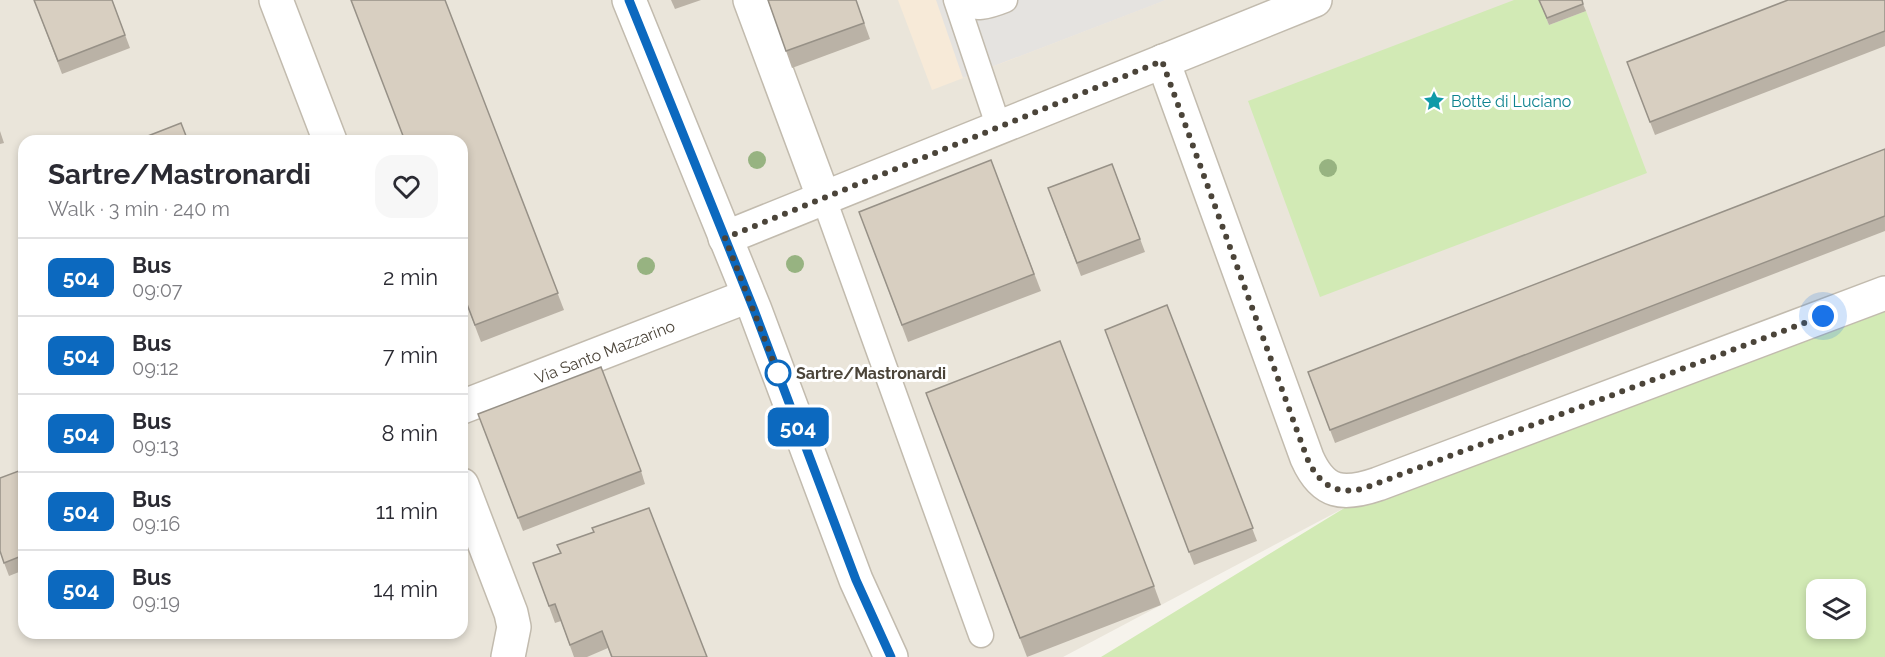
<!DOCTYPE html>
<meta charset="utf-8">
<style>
:root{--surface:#fff;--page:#f7f7f7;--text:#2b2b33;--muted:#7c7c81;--line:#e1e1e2}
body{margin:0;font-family:Raleway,sans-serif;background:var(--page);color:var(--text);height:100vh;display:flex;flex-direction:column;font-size:22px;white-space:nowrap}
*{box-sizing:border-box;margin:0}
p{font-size:20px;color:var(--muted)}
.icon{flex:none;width:33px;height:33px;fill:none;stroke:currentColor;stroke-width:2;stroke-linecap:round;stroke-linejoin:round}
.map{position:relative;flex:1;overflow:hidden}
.drawer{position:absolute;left:18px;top:135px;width:450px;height:504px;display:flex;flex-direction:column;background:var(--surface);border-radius:18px;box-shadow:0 3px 9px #0003}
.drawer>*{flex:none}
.badge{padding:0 12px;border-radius:9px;font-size:21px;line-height:39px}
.buttons{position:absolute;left:1806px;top:579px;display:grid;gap:12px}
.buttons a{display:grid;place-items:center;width:60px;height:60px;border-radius:12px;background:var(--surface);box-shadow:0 3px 9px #0003;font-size:30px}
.you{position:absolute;width:30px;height:30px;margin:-15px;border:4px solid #fff;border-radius:50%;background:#1a73e8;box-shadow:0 0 0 9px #1a73e833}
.map>.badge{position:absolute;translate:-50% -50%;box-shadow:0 0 0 3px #fff}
.round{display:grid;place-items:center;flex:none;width:63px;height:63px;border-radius:18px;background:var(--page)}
.head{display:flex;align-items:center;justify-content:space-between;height:102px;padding:0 30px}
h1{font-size:28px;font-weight:700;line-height:45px}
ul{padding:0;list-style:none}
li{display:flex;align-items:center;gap:18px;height:78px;padding:0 30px;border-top:2px solid var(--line)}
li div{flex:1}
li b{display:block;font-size:22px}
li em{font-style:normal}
li .badge{min-width:66px;font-weight:700;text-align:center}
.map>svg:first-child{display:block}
.residential{fill:#eae5da;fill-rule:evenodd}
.commercial{fill:#f7ead8}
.green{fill:#d2eab5;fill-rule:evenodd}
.parking{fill:#e5e3e0}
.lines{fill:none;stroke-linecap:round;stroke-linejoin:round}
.service-casing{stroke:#c2bbae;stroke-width:27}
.minor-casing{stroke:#c2bbae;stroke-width:36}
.service{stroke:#fff;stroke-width:24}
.minor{stroke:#fff;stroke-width:33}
.tree{fill:#97b381}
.wall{fill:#bab2a6}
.building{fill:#d8cfc1;stroke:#979187;stroke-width:1.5}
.line-casing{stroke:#fff;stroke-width:14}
.line{stroke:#0c69bf;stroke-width:9}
.walk{stroke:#4b4439;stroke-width:6;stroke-dasharray:0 10.8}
.stop-dot{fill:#fff;stroke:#0c69bf;stroke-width:3}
.labels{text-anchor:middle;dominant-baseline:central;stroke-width:6;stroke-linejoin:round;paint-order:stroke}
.culture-label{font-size:16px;fill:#0d838f;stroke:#fff;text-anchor:start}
.street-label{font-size:16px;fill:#4b4439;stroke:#fff}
.stop-label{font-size:16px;font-weight:bold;fill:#4b4439;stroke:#fff;text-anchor:start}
</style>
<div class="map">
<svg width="1885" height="657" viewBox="0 0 1885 657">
<rect width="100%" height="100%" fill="#f6f3ec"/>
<!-- residential -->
<path class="residential" d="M0,0H1885V304L1346,507L1063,657H0ZM24,141H462V633H24Z"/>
<!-- commercial -->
<polygon class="commercial" points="898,0 1166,0 932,90"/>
<!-- green -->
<g class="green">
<polygon points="1514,0 1539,0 1549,25 1586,11 1647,173 1320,297 1248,101"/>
<path d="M1885,304V657H1101L1346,507ZM1816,590H1856V628H1816Z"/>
</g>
<!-- parking -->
<polygon class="parking" points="936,0 1166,0 963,78"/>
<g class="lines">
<defs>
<g id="service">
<polyline points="956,0 999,128"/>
<path d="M959,0C973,12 990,6 1005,0"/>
<polyline points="824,199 981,635"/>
</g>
<g id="minor">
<polyline points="276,0 330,141"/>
<polyline points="629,0 755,310 856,580 891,657"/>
<polyline points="750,0 824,199"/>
<path d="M1163,61L1307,458C1323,494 1343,496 1378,484L1885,293"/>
<polyline points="725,238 1315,0"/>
<path id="s1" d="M462,407L748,296"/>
<polyline points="462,485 511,613 514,627 508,657"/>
</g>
</defs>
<!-- service casing -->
<use href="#service" class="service-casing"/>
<!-- minor casing -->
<use href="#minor" class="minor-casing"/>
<!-- service -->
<use href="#service" class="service"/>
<!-- minor -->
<use href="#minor" class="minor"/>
</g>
<!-- trees -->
<g class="tree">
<circle cx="757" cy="160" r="9"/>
<circle cx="1328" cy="168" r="9"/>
<circle cx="795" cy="264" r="9"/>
<circle cx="646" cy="266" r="9"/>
</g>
<!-- wall -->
<g class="wall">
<polygon points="34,0 112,0 130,48 62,74"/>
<polygon points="445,0 564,310 481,342 462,292"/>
<polygon points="671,0 701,0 675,9"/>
<polygon points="768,0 856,0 870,39 792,68"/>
<polygon points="1539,0 1583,4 1586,11 1549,25"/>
<polygon points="1885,0 1885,46 1655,135 1627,62"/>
<polygon points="0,131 4,143 0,144"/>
<polygon points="1885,149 1885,231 1335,443 1308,372"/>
<polygon points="991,160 1041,291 908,342 859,212"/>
<polygon points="1112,164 1145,252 1081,276 1048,188"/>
<polygon points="1167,305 1257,541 1194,565 1105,330"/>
<polygon points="926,393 1154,586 1161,605 1027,657"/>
<polygon points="478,414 641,471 645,484 523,531"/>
<polygon points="24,469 24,570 9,576 0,552"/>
<polygon points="557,545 707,657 611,657 608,648 587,657 574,657 561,621 555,623 533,563 560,553"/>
</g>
<!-- building -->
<g class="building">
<polygon points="34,0 112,0 125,35 58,61"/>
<polygon points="351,0 445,0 558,293 475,325 462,291 462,141 405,141"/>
<polygon points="768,0 856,0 864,23 786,51"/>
<polygon points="1539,0 1582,0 1583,4 1547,18"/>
<polygon points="1788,0 1885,0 1885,31 1650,122 1627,62"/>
<polygon points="181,123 188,141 135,141"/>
<polygon points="1885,149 1885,216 1330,430 1308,372"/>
<polygon points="991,160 1034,274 902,325 859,212"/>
<polygon points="1112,164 1140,239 1077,263 1048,188"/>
<polygon points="1167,305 1253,528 1189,552 1105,330"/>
<polygon points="1060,341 1154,586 1020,638 926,393"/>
<polygon points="601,367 641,471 518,518 478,414"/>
<polygon points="24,469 24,555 4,563 0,551 0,478"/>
<polygon points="649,508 707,657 612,657 602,631 570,645 555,604 549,606 533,563 561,553 557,545 594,532 592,528"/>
</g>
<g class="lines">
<defs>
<polyline id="line" points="629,0 754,310 856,580 891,657"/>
</defs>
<!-- line casing -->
<use href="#line" class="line-casing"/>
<!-- line -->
<use href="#line" class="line"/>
<!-- walk -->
<path class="walk" d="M778,373L779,376L725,238L1162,61L1307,458C1318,483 1334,495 1362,489L1823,316"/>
</g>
<!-- icons -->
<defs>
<symbol id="sight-bare" viewBox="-9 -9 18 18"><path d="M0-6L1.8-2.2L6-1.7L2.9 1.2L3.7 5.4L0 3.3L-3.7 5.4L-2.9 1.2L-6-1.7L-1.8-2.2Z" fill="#0f9aa8" stroke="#fff" stroke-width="2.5" paint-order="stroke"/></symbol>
</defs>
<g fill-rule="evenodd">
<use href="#sight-bare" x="1419" y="86" width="30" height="30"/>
</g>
<!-- markers -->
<circle class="stop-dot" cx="778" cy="373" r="12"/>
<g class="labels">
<!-- culture labels -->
<g class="culture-label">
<text x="1451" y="101">Botte di Luciano</text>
</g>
<!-- street labels -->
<g class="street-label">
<text stroke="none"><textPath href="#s1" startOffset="153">Via Santo Mazzarino</textPath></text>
</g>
<!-- stop labels -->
<g class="stop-label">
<text x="796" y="373">Sartre/Mastronardi</text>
</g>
</g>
</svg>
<div class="buttons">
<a><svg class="icon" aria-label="layers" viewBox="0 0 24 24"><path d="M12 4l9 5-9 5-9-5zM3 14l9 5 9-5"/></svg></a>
</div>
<div class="you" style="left:1823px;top:316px"></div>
<b class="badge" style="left:798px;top:427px;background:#0c69bf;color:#fff">504</b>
<section class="drawer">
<div class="head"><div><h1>Sartre/Mastronardi</h1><p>Walk · 3 min · 240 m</p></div><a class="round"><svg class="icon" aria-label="heart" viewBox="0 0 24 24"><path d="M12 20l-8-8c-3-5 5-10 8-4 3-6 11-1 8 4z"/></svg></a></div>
<ul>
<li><span class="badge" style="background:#0c69bf;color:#fff">504</span><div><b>Bus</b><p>09:07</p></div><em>2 min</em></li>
<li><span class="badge" style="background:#0c69bf;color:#fff">504</span><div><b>Bus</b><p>09:12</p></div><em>7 min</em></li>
<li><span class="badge" style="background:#0c69bf;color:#fff">504</span><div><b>Bus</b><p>09:13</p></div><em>8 min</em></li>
<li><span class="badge" style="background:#0c69bf;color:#fff">504</span><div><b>Bus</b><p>09:16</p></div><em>11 min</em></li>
<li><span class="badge" style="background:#0c69bf;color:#fff">504</span><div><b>Bus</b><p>09:19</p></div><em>14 min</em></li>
</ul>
</section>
</div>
